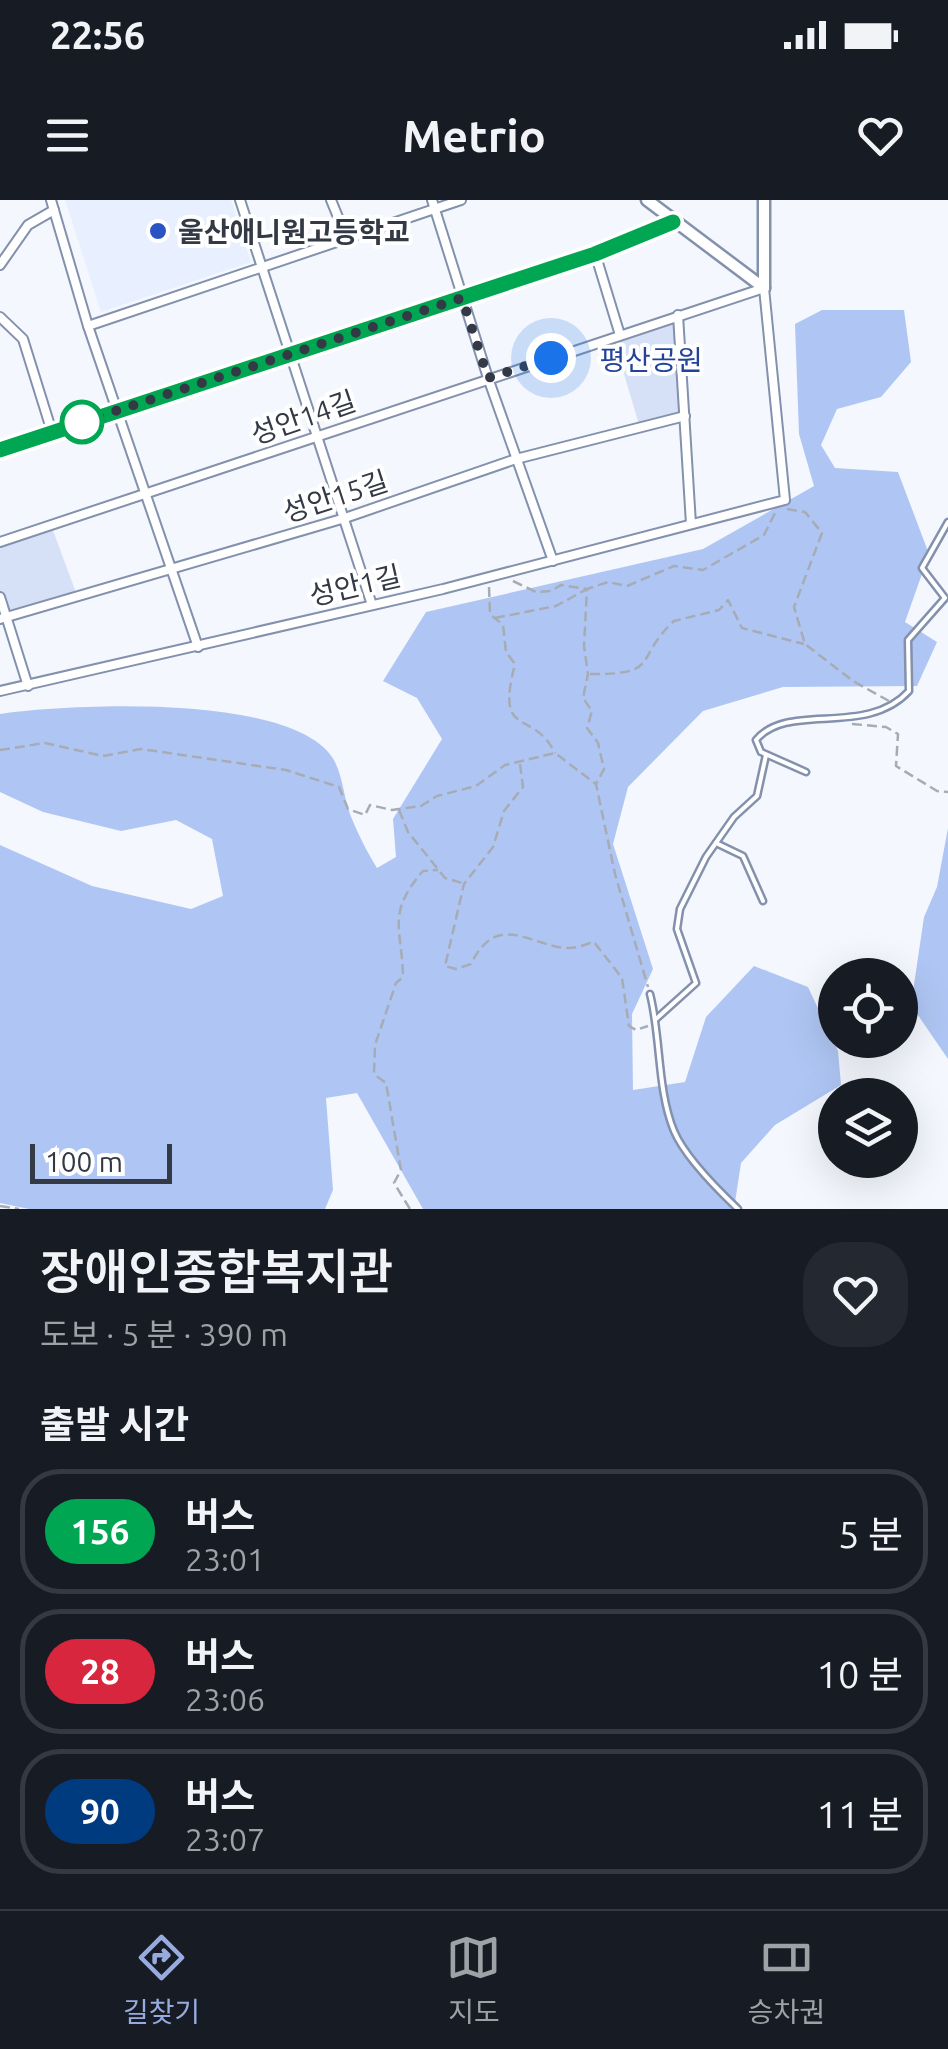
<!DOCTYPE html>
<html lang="ko">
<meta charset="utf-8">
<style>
:root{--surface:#171b24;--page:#242831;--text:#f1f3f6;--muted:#9ea1a6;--line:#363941;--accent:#97abdf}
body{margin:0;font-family:Ubuntu,"Noto Sans KR",sans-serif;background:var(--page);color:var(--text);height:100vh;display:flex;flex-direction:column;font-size:38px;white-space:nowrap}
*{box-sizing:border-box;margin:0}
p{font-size:32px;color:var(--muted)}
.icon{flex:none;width:55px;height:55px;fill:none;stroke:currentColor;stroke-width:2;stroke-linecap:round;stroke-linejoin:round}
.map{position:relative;height:1009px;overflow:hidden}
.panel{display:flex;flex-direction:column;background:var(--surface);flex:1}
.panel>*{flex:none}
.badge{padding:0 20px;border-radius:32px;font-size:35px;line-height:65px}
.buttons{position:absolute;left:818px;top:758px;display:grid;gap:20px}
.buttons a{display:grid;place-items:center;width:100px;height:100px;border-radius:50%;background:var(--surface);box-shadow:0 10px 40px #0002;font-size:50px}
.scale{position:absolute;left:30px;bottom:25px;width:142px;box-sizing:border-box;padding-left:10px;border:5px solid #333945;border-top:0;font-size:28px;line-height:35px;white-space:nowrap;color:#333945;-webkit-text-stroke:8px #fff;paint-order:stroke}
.you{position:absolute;width:50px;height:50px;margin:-25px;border:8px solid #fff;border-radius:50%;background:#1a73e8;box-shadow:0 0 0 15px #1a73e833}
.map>.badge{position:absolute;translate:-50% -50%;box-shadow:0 0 0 5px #fff}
h2{padding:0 40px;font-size:38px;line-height:90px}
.round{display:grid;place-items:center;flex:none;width:105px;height:105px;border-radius:40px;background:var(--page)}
.headline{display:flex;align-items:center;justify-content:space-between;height:170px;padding:0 40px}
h1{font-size:48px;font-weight:600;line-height:75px}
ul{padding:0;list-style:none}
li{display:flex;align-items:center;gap:30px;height:125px;margin:0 20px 15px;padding:0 20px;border:5px solid var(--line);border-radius:40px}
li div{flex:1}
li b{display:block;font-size:38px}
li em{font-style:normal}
li .badge{min-width:110px;font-weight:700;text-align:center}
.status{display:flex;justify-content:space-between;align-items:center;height:70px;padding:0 50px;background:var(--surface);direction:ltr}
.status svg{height:28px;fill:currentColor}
header{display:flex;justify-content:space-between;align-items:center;height:130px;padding:0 40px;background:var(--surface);font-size:45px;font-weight:600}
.menu{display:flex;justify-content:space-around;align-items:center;height:140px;border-top:2px solid var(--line);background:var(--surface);font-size:28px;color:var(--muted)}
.menu a{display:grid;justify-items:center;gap:5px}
.menu .active{color:var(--accent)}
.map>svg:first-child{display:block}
.built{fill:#e8f0ff}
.green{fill:#d6e1f7}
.forest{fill:#afc6f4}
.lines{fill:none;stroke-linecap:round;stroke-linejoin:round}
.lane-casing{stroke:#8391ad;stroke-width:9}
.street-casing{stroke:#8391ad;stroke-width:12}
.secondary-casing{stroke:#8391ad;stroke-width:15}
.path{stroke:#a7abb4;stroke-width:2.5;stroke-dasharray:10 5;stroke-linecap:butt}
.lane{stroke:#fff;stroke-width:4}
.street{stroke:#fff;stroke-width:8}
.secondary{stroke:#fff;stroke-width:10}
.line-casing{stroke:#fff;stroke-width:22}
.line{stroke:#00a651;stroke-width:15}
.walk{stroke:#333945;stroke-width:10;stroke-dasharray:0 18}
.poi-dot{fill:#2a54c3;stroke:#fff;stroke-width:4}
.stop-dot{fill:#fff;stroke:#00a651;stroke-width:5}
.labels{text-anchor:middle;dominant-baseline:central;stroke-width:8;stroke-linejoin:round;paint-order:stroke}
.poi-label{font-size:28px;font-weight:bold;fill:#333945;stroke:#fff;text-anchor:start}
.park-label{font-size:28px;fill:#224399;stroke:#fff}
.street-label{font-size:28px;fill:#333945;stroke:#fff}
</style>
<div class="status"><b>22:56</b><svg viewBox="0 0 49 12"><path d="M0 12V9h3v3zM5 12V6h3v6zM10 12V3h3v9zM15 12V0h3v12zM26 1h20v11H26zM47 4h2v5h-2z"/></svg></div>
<header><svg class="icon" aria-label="menu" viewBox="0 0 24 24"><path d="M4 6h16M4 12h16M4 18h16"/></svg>Metrio<svg class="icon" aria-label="heart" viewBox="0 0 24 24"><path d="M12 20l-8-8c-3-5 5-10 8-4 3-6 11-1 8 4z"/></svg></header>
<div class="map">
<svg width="948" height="1009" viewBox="0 0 948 1009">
<rect width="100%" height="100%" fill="#f4f7fd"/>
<!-- built -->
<polygon class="built" points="65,0 231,0 251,62 101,112"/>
<!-- green -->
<g class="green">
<polygon points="678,115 685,216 640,228 613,137"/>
<polygon points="51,325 78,398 7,417 0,397 0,342"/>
</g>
<!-- forest -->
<g class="forest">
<path d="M822,110H904L911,162L881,197L837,209L821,245L835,268L898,272L929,354L905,422L937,442L917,486L783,487L703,511L628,587L613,644L653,769L632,814L633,890L685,882L706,817L754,766L808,787L838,851L841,885L775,925L741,963L734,1009H423L357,893L326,898L333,990L325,1009H29L0,1003V645L92,686L191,709L223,696L212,639L176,620L121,631L43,612L0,592V514C68,504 299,492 335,562C343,578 344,598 350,614C357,632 367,652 377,668L396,657L393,619L442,539L417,498L383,481L426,412L703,349L814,286L799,234L795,124Z"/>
<polygon points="948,628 948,859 911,805 924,717 937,687"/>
</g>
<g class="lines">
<defs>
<g id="lane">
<path d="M806,572L761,552L756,540C788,501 866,538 909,491L908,440L945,398L922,368L948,322"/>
<polyline points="716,643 743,656 763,701"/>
<path d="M650,794C661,837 657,890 674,931C685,957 718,990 738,1009"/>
<polyline points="656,819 696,783 677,729 680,709 706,657 734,617 757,596 766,555"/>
</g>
<g id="street">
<polyline points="51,0 88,126 198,447"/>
<polyline points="240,0 371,402"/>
<polyline points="331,0 347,39"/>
<polyline points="432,0 488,178 553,361"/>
<polyline points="595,53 620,135"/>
<polyline points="0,65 28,25 54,10"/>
<polyline points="678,115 691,324"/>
<polyline points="0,117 23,139 52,232"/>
<polyline points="88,126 461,0"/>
<polyline points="0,250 595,53 673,22"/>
<polyline points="0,342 764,88 785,300 443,389 0,491"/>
<polyline points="0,397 28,486"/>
<polyline points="0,419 345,318 516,259 685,216"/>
</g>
<g id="secondary">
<polyline points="647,0 764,88"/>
<polyline points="764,0 764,88"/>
</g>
</defs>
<!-- lane casing -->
<use href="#lane" class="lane-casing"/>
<!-- street casing -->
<use href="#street" class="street-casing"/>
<!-- secondary casing -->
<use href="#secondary" class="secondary-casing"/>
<!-- path -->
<g class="path">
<polyline points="787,309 805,312 822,333 794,407 805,444 853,481 889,501"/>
<polyline points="513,381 536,392 551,391 561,385 587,389 608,382 627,386 674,366 703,370 764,335 775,313"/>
<path d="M489,387L490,414L503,425L506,452L515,464C495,541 532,507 555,553"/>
<polyline points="495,418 556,406 587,389 584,446 588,474 583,498 592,511 587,528 598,543 604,569 596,584"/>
<path d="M590,474C662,475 633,459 674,421L719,410L728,400L742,428L804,444"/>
<polyline points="852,524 886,527 898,534 896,566 937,591 948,592"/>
<polyline points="0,550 45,543 103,556 141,549 286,570 339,587 348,609 365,615 370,605 392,610 421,606 437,596 476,586 505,565 555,553 596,584 615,674 648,787"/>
<path d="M520,564L523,587L504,611L493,647L464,684L445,766L456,769L471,764C498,708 534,749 570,748C577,748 586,744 594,742L622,778L629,826L636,830L648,826"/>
<polyline points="399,610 408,632 445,678 462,683"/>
<polyline points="0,1006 19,1009"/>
<path d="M410,1009L394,983L401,970L386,883L374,874L375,845L396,783L403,777C402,727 386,714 423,671L438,670"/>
</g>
<!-- lane -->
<use href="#lane" class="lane"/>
<!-- street -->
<use href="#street" class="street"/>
<!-- secondary -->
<use href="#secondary" class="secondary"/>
</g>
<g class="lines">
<defs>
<polyline id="line" points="0,250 595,54 673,22"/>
</defs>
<!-- line casing -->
<use href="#line" class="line-casing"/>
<!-- line -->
<use href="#line" class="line"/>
<!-- walk -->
<polyline class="walk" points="82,222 462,98 488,178 551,158"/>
</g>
<!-- markers -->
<circle class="poi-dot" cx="158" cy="31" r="10"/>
<circle class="stop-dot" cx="82" cy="222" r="20"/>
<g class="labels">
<!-- poi labels -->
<g class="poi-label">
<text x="178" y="31">울산애니원고등학교</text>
</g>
<!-- park labels -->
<g class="park-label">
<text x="651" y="159">평산공원</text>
</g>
<!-- street labels -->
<g class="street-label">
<text transform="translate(303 217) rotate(-19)">성안14길</text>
<text transform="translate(335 296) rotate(-18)">성안15길</text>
<text transform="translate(355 385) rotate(-13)">성안1길</text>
</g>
</g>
</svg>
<div class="buttons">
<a><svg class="icon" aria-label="locate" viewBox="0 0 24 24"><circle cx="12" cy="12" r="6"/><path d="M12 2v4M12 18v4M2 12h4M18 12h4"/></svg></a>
<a><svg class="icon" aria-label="layers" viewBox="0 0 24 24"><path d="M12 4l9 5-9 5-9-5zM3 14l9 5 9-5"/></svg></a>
</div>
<div class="scale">100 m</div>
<div class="you" style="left:551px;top:158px"></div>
</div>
<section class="panel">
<div class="headline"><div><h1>장애인종합복지관</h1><p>도보 · 5 분 · 390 m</p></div><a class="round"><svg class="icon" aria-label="heart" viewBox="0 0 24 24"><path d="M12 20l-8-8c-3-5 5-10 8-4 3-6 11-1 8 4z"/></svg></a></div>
<h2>출발 시간</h2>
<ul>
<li><span class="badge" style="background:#00a651;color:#fff">156</span><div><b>버스</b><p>23:01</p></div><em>5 분</em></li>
<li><span class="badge" style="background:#d7263d;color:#fff">28</span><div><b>버스</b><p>23:06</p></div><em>10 분</em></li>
<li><span class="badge" style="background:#003b80;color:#fff">90</span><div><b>버스</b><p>23:07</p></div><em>11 분</em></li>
</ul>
</section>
<nav class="menu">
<a class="active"><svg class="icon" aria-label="directions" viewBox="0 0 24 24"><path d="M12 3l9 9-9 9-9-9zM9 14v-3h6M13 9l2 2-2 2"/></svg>길찾기</a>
<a><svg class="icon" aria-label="map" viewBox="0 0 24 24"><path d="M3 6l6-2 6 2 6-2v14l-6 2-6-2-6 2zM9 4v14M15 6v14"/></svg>지도</a>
<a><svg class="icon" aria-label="tickets" viewBox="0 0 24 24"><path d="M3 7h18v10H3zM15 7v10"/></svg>승차권</a>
</nav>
